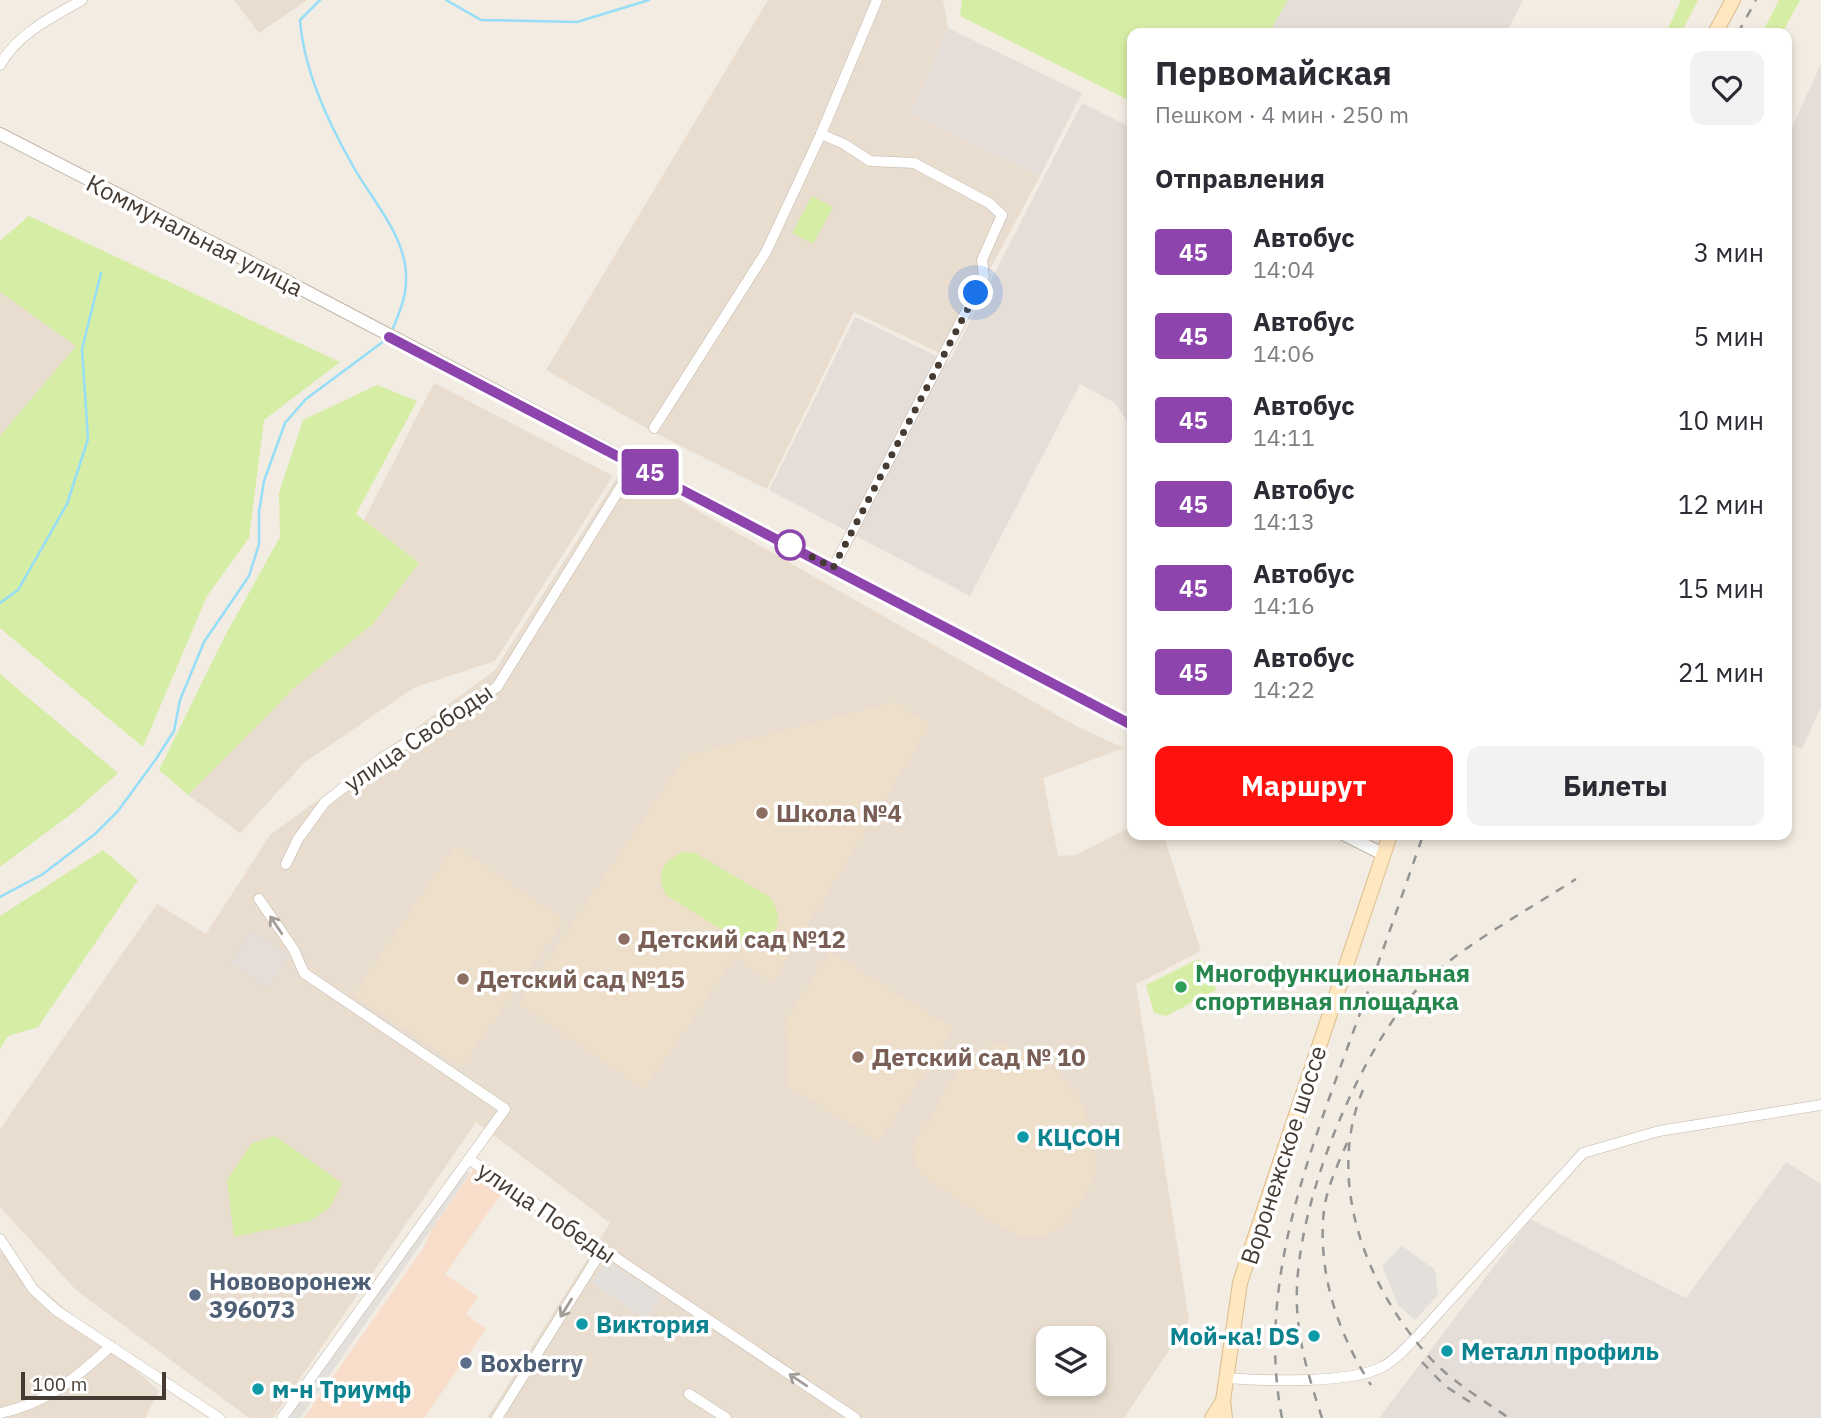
<!DOCTYPE html>
<html lang="ru">
<meta charset="utf-8">
<style>
:root{--surface:#fff;--page:#f2f2f3;--text:#2b2b33;--muted:#7c7c81;--accent:#ff110d}
body{margin:0;font-family:"IBM Plex Sans",sans-serif;background:var(--page);color:var(--text);height:100vh;display:flex;flex-direction:column;font-size:26px;white-space:nowrap}
*{box-sizing:border-box;margin:0}
p{font-size:23px;color:var(--muted)}
.icon{flex:none;width:38px;height:38px;fill:none;stroke:currentColor;stroke-width:2;stroke-linecap:round;stroke-linejoin:round}
.map{position:relative;flex:1;overflow:hidden}
.panel{position:absolute;left:1127px;top:28px;width:665px;height:812px;display:flex;flex-direction:column;background:var(--surface);border-radius:14px;box-shadow:0 4px 10px #0003}
.panel>*{flex:none}
.badge{padding:0 14px;border-radius:5px;font-size:24px;line-height:46px}
.controls{position:absolute;left:1036px;top:1326px;display:grid;gap:14px}
.controls a{display:grid;place-items:center;width:70px;height:70px;border-radius:14px;background:var(--surface);box-shadow:0 4px 10px #0003;font-size:35px}
.scale{position:absolute;left:21px;bottom:18px;width:145px;box-sizing:border-box;padding-left:7px;border:4px solid #453b32;border-top:0;font-size:19px;line-height:24px;white-space:nowrap;color:#453b32;-webkit-text-stroke:5px #fff;paint-order:stroke}
.you{position:absolute;width:35px;height:35px;margin:-18px;border:5px solid #fff;border-radius:50%;background:#1a73e8;box-shadow:0 0 0 10px #1a73e833}
.map>.badge{position:absolute;translate:-50% -50%;box-shadow:0 0 0 4px #fff}
h2{padding:0 28px;font-size:26px;line-height:63px}
.round{display:grid;place-items:center;flex:none;width:74px;height:74px;border-radius:14px;background:var(--page)}
.overview{display:flex;align-items:center;justify-content:space-between;height:119px;padding:0 28px}
h1{font-size:33px;font-weight:800;line-height:52px}
.primary-button{display:flex;gap:14px;margin-top:auto;padding:14px 28px}
.primary-button a{flex:1;height:80px;border-radius:14px;background:var(--accent);color:#fff;font-size:28px;font-weight:800;line-height:80px;text-align:center}
.primary-button a+a{background:var(--page);color:var(--text)}
ul{padding:0;list-style:none}
li{display:flex;align-items:center;gap:21px;height:84px;padding:0 28px}
li div{flex:1}
li b{display:block;font-size:26px}
li em{font-style:normal}
li .badge{min-width:77px;font-weight:700;text-align:center}
.map>svg:first-child{display:block}
.residential{fill:#e8ddcf;fill-rule:evenodd}
.commercial{fill:#f8deca}
.industrial{fill:#e5ddd7}
.education{fill:#eedfca}
.green{fill:#d6eda5}
.parking{fill:#e3dfdb}
.lines{fill:none;stroke-linecap:round;stroke-linejoin:round}
.stream{stroke:#96ddf8;stroke-width:2.5}
.minor-casing{stroke:#c2b5a7;stroke-width:11}
.tertiary-casing{stroke:#c2b5a7;stroke-width:14}
.secondary-casing{stroke:#dbbd8e;stroke-width:16}
.minor{stroke:#fff;stroke-width:10}
.tertiary{stroke:#fff;stroke-width:12}
.secondary{stroke:#ffe7c0;stroke-width:14}
.rail{stroke:#949494;stroke-width:2.5;stroke-dasharray:9 9;stroke-linecap:butt}
.oneway{stroke:#a29d98}
.line-casing{stroke:#fff;stroke-width:16}
.line{stroke:#8e44ad;stroke-width:10}
.walk{stroke:#453b32;stroke-width:7;stroke-dasharray:0 12.6}
.stop-dot{fill:#fff;stroke:#8e44ad;stroke-width:3.5}
.education-dot{fill:#8d6e63;stroke:#fff;stroke-width:2.5}
.leisure-dot{fill:#2e9e5b;stroke:#fff;stroke-width:2.5}
.culture-dot{fill:#0f9aa8;stroke:#fff;stroke-width:2.5}
.service-dot{fill:#5c6f8a;stroke:#fff;stroke-width:2.5}
.labels{text-anchor:middle;dominant-baseline:central;stroke-width:7;stroke-linejoin:round;paint-order:stroke}
.street-label{font-size:24px;fill:#453b32;stroke:#fff}
.education-label{font-size:24px;font-weight:bold;fill:#785e54;stroke:#fff;text-anchor:start}
.leisure-label{font-size:24px;font-weight:bold;fill:#27864d;stroke:#fff;text-anchor:start}
.culture-label{font-size:24px;font-weight:bold;fill:#0d838f;stroke:#fff;text-anchor:start}
.service-label{font-size:24px;font-weight:bold;fill:#4e5e75;stroke:#fff;text-anchor:start}
</style>
<div class="map">
<svg width="1821" height="1418" viewBox="0 0 1821 1418">
<rect width="100%" height="100%" fill="#f3ece2"/>
<!-- residential -->
<g class="residential">
<polygon points="234,0 307,0 259,33"/>
<polygon points="768,0 943,0 948,28 911,113 1040,176 944,355 854,312 767,489 655,433 546,370"/>
<polygon points="0,292 76,346 0,436"/>
<polygon points="434,383 613,476 495,661 415,687 304,763 240,833 188,795 296,686 374,623 419,563 364,520"/>
<path d="M623,468L1078,727L1124,748L1043,778L1058,856L1076,855L1132,826V835L1164,837L1201,951L1136,984L1189,1320L1124,1418H487L610,1223L476,1122L273,1418H249L76,1290L0,1207V1129L157,904L206,934L270,835L495,670ZM1048,1339H1094V1384H1048Z"/>
<polygon points="0,1252 159,1391 145,1418 0,1418"/>
</g>
<!-- commercial -->
<polygon class="commercial" points="475,1168 505,1188 445,1274 478,1297 466,1314 486,1329 424,1418 304,1418 424,1247 432,1228"/>
<!-- industrial -->
<g class="industrial">
<polygon points="1288,0 1523,0 1506,33 1269,33"/>
<polygon points="948,28 1082,93 1040,176 911,113"/>
<polygon points="1821,64 1821,707 1802,749 1787,742 1787,138"/>
<polygon points="1082,103 1132,128 1132,429 1115,403 1080,384 970,596 769,490 855,317 949,362"/>
<polygon points="252,930 290,956 267,988 230,962"/>
<polygon points="1786,1162 1821,1184 1821,1418 1379,1418 1530,1219 1686,1298"/>
</g>
<!-- education -->
<g class="education">
<polygon points="895,702 930,725 772,983 735,957 644,1089 519,1003 686,756"/>
<polygon points="455,846 564,920 461,1067 354,995"/>
<polygon points="830,952 954,1029 879,1141 788,1086 786,1020"/>
<polygon points="998,1042 1036,1057 1059,1074 1079,1098 1093,1136 1096,1173 1087,1193 1059,1229 1040,1237 1020,1237 974,1210 928,1179 915,1165 914,1145 948,1086 963,1065 982,1050"/>
</g>
<!-- green -->
<g class="green">
<polygon points="962,0 1288,0 1269,33 1132,33 1132,102 960,16"/>
<polygon points="1681,0 1698,0 1681,33 1666,33"/>
<polygon points="1779,0 1800,0 1782,33 1762,33"/>
<polygon points="812,196 833,207 813,244 792,233"/>
<polygon points="29,216 340,362 264,420 249,538 207,596 143,747 0,628 0,436 76,346 0,292 0,241"/>
<polygon points="377,385 417,401 356,514 419,563 374,623 296,686 188,795 159,770 225,636 280,537 279,493 303,420"/>
<polygon points="0,674 118,773 74,812 0,867"/>
<polygon points="103,850 138,880 38,1027 8,1036 0,1049 0,916"/>
<path d="M684,852L695,853L770,897C787,921 776,945 745,944L666,895C655,874 663,860 684,852Z"/>
<polygon points="1198,959 1209,965 1216,990 1166,1016 1154,1013 1146,985"/>
<polygon points="275,1136 342,1183 330,1207 310,1221 234,1237 227,1180 252,1143"/>
</g>
<!-- parking -->
<g class="parking">
<polygon points="464,1170 470,1173 300,1418 286,1418"/>
<polygon points="1402,1246 1435,1270 1438,1295 1415,1320 1398,1305 1382,1266"/>
<polygon points="606,1261 661,1296 646,1319 592,1283"/>
</g>
<g class="lines">
<!-- stream -->
<g class="stream">
<path d="M320,0L300,20C304,71 328,122 353,166C371,199 406,236 406,276C407,296 399,314 391,333"/>
<polyline points="446,0 481,20 577,22 649,0"/>
<polyline points="0,603 18,590 67,504 88,439 82,349 101,273"/>
<polyline points="0,897 43,874 95,834 118,811 156,759 174,731 180,700 204,642 249,576 259,544 259,512 264,481 285,423 306,399 388,338"/>
</g>
<defs>
<g id="minor">
<path d="M0,65C18,33 51,18 82,0"/>
<polyline points="821,134 844,144 870,161 914,163 989,203 1002,215 982,260 984,277 833,568"/>
<polyline points="654,428 766,252 821,134 877,0"/>
<polyline points="286,864 298,839 325,802 382,758 497,687 635,464"/>
<polyline points="259,899 294,950 304,973 505,1109 282,1418"/>
<polyline points="470,1160 855,1418"/>
<polyline points="0,1239 33,1289 57,1311 219,1418"/>
<path d="M1227,1378C1264,1381 1350,1384 1382,1367C1395,1361 1405,1348 1415,1339L1583,1153L1659,1131L1821,1105"/>
<polyline points="689,1394 726,1418"/>
<path d="M0,1413C46,1404 77,1377 111,1346"/>
<polyline points="497,1418 602,1250"/>
</g>
<g id="tertiary">
<polyline points="0,134 273,274 1132,725"/>
<polyline points="1345,835 1383,854"/>
</g>
<g id="secondary">
<polyline points="1715,33 1733,0"/>
<polyline points="1212,1418 1223,1401"/>
<polyline points="1225,1418 1223,1401 1240,1283 1248,1258 1390,835"/>
</g>
</defs>
<!-- minor casing -->
<use href="#minor" class="minor-casing"/>
<!-- tertiary casing -->
<use href="#tertiary" class="tertiary-casing"/>
<!-- secondary casing -->
<use href="#secondary" class="secondary-casing"/>
<!-- minor -->
<use href="#minor" class="minor"/>
<!-- tertiary -->
<use href="#tertiary" class="tertiary"/>
<!-- secondary -->
<use href="#secondary" class="secondary"/>
<!-- rail -->
<g class="rail">
<polyline points="1738,33 1756,0"/>
<path d="M1363,1090C1324,1182 1368,1291 1432,1360C1454,1383 1483,1400 1509,1418"/>
<path d="M1347,1143C1338,1164 1327,1187 1324,1210C1317,1272 1338,1334 1371,1385"/>
<polyline points="1422,1362 1445,1386 1470,1402"/>
<path d="M1282,1418C1257,1289 1305,1165 1348,1046C1374,976 1399,905 1423,835"/>
<path d="M1322,1418C1312,1387 1301,1353 1298,1320C1287,1226 1351,1067 1412,995C1447,954 1528,910 1576,879"/>
</g>
</g>
<!-- one-way arrows -->
<defs><path id="oneway-shaft" d="M-6 0H5M1.5-3L5.5 0L1.5 3" fill="none" stroke-width="1.6" stroke-linecap="round" stroke-linejoin="round" transform="scale(1.75)"/></defs>
<g class="oneway">
<use href="#oneway-shaft" transform="translate(276 925) rotate(-124)"/>
<use href="#oneway-shaft" transform="translate(566 1308) rotate(122)"/>
<use href="#oneway-shaft" transform="translate(798 1380) rotate(-146)"/>
</g>
<g class="lines">
<defs>
<polyline id="line" points="389,337 1132,725"/>
</defs>
<!-- line casing -->
<use href="#line" class="line-casing"/>
<!-- line -->
<use href="#line" class="line"/>
<!-- walk -->
<polyline class="walk" points="790,545 833,568 976,293"/>
</g>
<!-- markers -->
<circle class="stop-dot" cx="790" cy="545" r="14"/>
<g class="education-dot">
<circle cx="762" cy="813" r="7"/>
<circle cx="624" cy="939" r="7"/>
<circle cx="463" cy="979" r="7"/>
<circle cx="858" cy="1057" r="7"/>
</g>
<circle class="leisure-dot" cx="1181" cy="987" r="7"/>
<g class="culture-dot">
<circle cx="1023" cy="1137" r="7"/>
<circle cx="582" cy="1324" r="7"/>
<circle cx="1314" cy="1336" r="7"/>
<circle cx="1447" cy="1351" r="7"/>
<circle cx="258" cy="1389" r="7"/>
</g>
<g class="service-dot">
<circle cx="195" cy="1295" r="7"/>
<circle cx="466" cy="1363" r="7"/>
</g>
<g class="labels">
<!-- street labels -->
<g class="street-label">
<text transform="translate(195 235) rotate(27)">Коммунальная улица</text>
<text transform="translate(418 737) rotate(-34)">улица Свободы</text>
<text transform="translate(1283 1155) rotate(-72)">Воронежское шоссе</text>
<text transform="translate(547 1212) rotate(34)">улица Победы</text>
</g>
<!-- education labels -->
<g class="education-label">
<text x="776" y="813">Школа №4</text>
<text x="638" y="939">Детский сад №12</text>
<text x="477" y="979">Детский сад №15</text>
<text x="872" y="1057">Детский сад № 10</text>
</g>
<!-- leisure labels -->
<g class="leisure-label">
<text x="1195" y="973">Многофункциональная<tspan x="1195" dy="28">спортивная площадка</tspan></text>
</g>
<!-- culture labels -->
<g class="culture-label">
<text x="1037" y="1137">КЦСОН</text>
<text x="596" y="1324">Виктория</text>
<text x="1300" y="1336" text-anchor="end">Мой-ка! DS</text>
<text x="1461" y="1351">Металл профиль</text>
<text x="272" y="1389">м-н Триумф</text>
</g>
<!-- service labels -->
<g class="service-label">
<text x="209" y="1281">Нововоронеж<tspan x="209" dy="28">396073</tspan></text>
<text x="480" y="1363">Boxberry</text>
</g>
</g>
</svg>
<div class="controls">
<a><svg class="icon" aria-label="layers" viewBox="0 0 24 24"><path d="M12 4l9 5-9 5-9-5zM3 14l9 5 9-5"/></svg></a>
</div>
<div class="scale">100 m</div>
<div class="you" style="left:976px;top:293px"></div>
<b class="badge" style="left:650px;top:472px;background:#8e44ad;color:#fff">45</b>
<section class="panel">
<div class="overview"><div><h1>Первомайская</h1><p>Пешком · 4 мин · 250 m</p></div><a class="round"><svg class="icon" aria-label="heart" viewBox="0 0 24 24"><path d="M12 20l-8-8c-3-5 5-10 8-4 3-6 11-1 8 4z"/></svg></a></div>
<h2>Отправления</h2>
<ul>
<li><span class="badge" style="background:#8e44ad;color:#fff">45</span><div><b>Автобус</b><p>14:04</p></div><em>3 мин</em></li>
<li><span class="badge" style="background:#8e44ad;color:#fff">45</span><div><b>Автобус</b><p>14:06</p></div><em>5 мин</em></li>
<li><span class="badge" style="background:#8e44ad;color:#fff">45</span><div><b>Автобус</b><p>14:11</p></div><em>10 мин</em></li>
<li><span class="badge" style="background:#8e44ad;color:#fff">45</span><div><b>Автобус</b><p>14:13</p></div><em>12 мин</em></li>
<li><span class="badge" style="background:#8e44ad;color:#fff">45</span><div><b>Автобус</b><p>14:16</p></div><em>15 мин</em></li>
<li><span class="badge" style="background:#8e44ad;color:#fff">45</span><div><b>Автобус</b><p>14:22</p></div><em>21 мин</em></li>
</ul>
<div class="primary-button"><a>Маршрут</a><a>Билеты</a></div>
</section>
</div>
